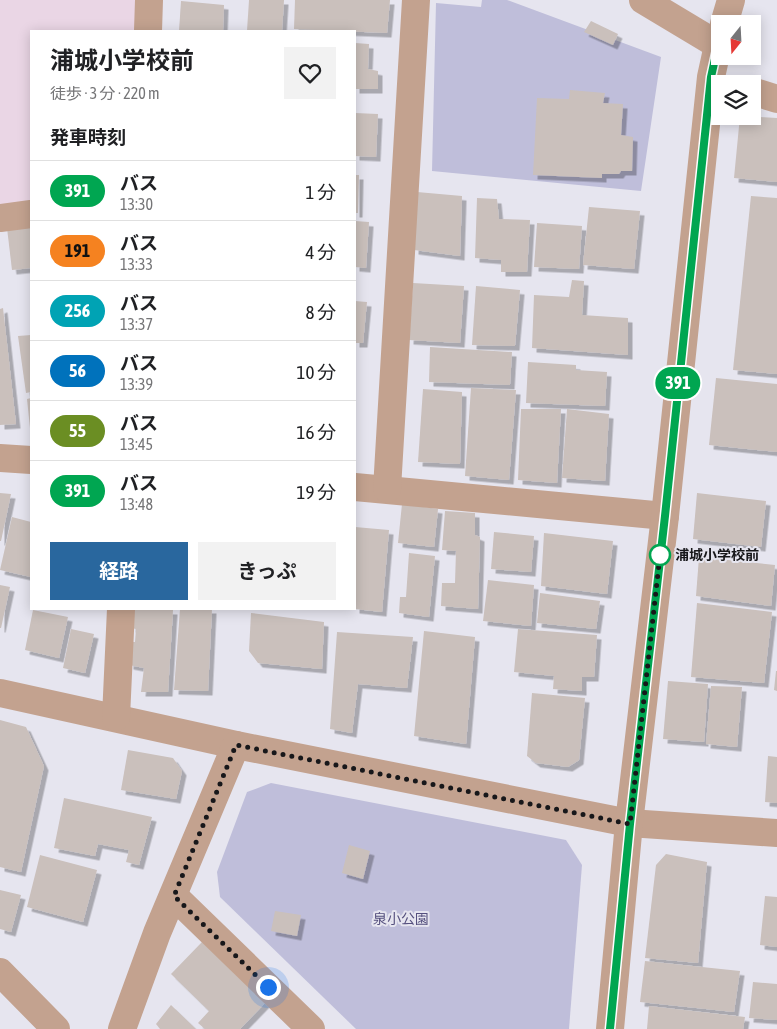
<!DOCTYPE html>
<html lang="ja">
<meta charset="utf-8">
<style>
:root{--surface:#fff;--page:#f2f2f2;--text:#202124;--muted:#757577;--line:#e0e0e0;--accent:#29679e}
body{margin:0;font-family:"Asap Condensed","Noto Sans JP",sans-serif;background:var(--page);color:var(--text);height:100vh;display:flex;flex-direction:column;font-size:19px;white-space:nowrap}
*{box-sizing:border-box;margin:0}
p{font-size:16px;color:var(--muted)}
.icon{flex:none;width:28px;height:28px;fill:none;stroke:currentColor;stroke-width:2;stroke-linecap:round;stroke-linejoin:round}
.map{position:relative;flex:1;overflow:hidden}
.sheet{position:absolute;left:30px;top:30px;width:326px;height:580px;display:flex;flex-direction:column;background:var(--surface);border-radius:0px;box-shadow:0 2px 12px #0003}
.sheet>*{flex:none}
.badge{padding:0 10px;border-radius:16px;font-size:18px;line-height:32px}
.needle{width:32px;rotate:198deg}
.fabs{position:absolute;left:711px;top:15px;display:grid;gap:10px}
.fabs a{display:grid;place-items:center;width:50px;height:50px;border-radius:0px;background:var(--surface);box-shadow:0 2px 12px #0003;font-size:25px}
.you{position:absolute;width:25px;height:25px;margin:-12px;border:4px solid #fff;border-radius:50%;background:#1a73e8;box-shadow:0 0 0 8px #1a73e833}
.map>.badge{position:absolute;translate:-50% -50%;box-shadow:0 0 0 2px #fff}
h2{padding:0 20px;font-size:19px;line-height:45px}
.round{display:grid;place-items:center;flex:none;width:52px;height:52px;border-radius:0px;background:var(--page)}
.head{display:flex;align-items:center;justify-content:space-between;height:85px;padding:0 20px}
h1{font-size:24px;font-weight:700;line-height:38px}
.primary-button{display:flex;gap:10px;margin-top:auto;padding:10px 20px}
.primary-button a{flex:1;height:58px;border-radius:0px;background:var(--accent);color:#fff;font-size:20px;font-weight:700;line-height:58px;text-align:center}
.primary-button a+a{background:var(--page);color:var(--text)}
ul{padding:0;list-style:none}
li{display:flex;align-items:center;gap:15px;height:60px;padding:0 20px;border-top:1px solid var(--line)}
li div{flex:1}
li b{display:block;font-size:19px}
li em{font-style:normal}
li .badge{min-width:55px;font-weight:700;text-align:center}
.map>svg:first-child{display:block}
.education{fill:#ead6e5}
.green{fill:#bfbeda}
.building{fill:#cac0bc;filter:url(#shadow)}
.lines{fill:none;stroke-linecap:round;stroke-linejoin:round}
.minor{stroke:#c3a28f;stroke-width:28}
.line-casing{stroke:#fff;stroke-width:11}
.line{stroke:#00a651;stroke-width:8}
.walk{stroke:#17171a;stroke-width:5;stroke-dasharray:0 9}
.stop-dot{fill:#fff;stroke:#00a651;stroke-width:2.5}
.labels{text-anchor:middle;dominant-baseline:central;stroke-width:4;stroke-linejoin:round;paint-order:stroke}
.stop-label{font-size:14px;font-weight:bold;fill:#17171a;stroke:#e6e5ef;text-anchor:start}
.park-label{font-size:14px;fill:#55507e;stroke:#e6e5ef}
</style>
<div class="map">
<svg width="777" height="1029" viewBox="0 0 777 1029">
<defs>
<filter id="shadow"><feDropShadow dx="4.5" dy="4.5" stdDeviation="0" flood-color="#0004"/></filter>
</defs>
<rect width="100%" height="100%" fill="#e6e5ef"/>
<!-- education -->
<polygon class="education" points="0,0 136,0 135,31 31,31 31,202 0,206"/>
<!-- green -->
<g class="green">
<polygon points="482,0 507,0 661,57 641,191 432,171 436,3 481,7"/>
<polygon points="271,783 566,840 582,865 569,1029 356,1029 220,897 217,872 247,792"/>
</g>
<!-- building -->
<g class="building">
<polygon points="249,0 284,0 282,31 247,31"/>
<polygon points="295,0 390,0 387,33 294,29"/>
<polygon points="181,1 224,5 223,31 179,31"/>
<polygon points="591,21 618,34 613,45 584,32"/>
<polygon points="355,43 369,44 368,69 378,71 378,89 355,89"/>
<polygon points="570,90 605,93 603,103 623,104 621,135 633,137 632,171 621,171 619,174 602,174 602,178 533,175 537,98 569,99"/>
<polygon points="355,113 378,114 376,157 355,156"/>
<polygon points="740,116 777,118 777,182 734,178"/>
<polygon points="355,175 359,175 358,213 355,213"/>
<polygon points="417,192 462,196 460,256 414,250"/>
<polygon points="751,196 777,198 777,374 733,370"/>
<polygon points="477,198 497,199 499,219 530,220 527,272 501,272 501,260 475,258"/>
<polygon points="589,207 640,211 634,269 583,265"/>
<polygon points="355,221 369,222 366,268 355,267"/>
<polygon points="537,223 582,226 579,269 534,267"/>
<polygon points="31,225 31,268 12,270 7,228"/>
<polygon points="572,280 584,281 582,315 628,318 628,355 532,348 534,295 569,297"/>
<polygon points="413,283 464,286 460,343 409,340"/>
<polygon points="476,286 520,290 515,346 472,345"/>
<polygon points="355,301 367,302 363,343 355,343"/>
<polygon points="3,308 16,424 0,425 0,309"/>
<polygon points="31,335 31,392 26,393 18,336"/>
<polygon points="430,347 512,352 510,385 429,382"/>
<polygon points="528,362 576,365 576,370 607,372 605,406 526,403"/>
<polygon points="716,378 777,384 777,452 709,445"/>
<polygon points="471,388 516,390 509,480 465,476"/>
<polygon points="423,389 462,392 460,464 418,462"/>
<polygon points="31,398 31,428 30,428 27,399"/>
<polygon points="521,409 561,409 557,483 518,480"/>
<polygon points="567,409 609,414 605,481 562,478"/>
<polygon points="0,493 11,494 1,541 0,541"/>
<polygon points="697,493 766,501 761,547 693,539"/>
<polygon points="402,504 438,509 434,547 398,543"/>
<polygon points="445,511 475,513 475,535 480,537 478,609 441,606 442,583 455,583 456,551 442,550"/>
<polygon points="12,517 31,522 31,577 0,570"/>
<polygon points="355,527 389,530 382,612 355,609"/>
<polygon points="494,532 534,536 531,572 491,569"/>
<polygon points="544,533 613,541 607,594 541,586"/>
<polygon points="409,553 435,556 429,617 399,613 400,597 406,597"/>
<polygon points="699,557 775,565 771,606 696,596"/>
<polygon points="488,580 534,585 531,626 483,621"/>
<polygon points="0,585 10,587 1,628 0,628"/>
<polygon points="540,593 600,601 596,629 537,623"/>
<polygon points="697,603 772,612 764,683 691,677"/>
<polygon points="132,609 173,610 168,692 141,692 144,668 129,665 130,642 135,642 136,629 131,628"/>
<polygon points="180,609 212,609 208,691 174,690"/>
<polygon points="33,610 68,617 59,658 25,650"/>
<polygon points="251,613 324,622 322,669 258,663 249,651"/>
<polygon points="71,629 94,634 85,673 63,668"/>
<polygon points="518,629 597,635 594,677 582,677 582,691 553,689 554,676 514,672"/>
<polygon points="424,631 475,637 466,744 414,736"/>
<polygon points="337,632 413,637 407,688 358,684 352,733 330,729"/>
<polygon points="776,671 777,671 777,691 774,690"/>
<polygon points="668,681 708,684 704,742 663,739"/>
<polygon points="711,686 742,687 737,747 706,744"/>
<polygon points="532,693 585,698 579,760 568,767 536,763 527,756"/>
<polygon points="0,720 26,727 44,766 21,872 0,867"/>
<polygon points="128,750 173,758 182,771 176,799 121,790"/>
<polygon points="768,756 777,757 777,803 765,802"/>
<polygon points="64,798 152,817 139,865 126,862 129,850 98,844 95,856 54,848"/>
<polygon points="349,845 370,851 363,879 342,873"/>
<polygon points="666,854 707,862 698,963 645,958 656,865"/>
<polygon points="40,855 97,870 83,922 27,907"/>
<polygon points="0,890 21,895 11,932 0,929"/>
<polygon points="765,896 777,897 777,947 760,945"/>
<polygon points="275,911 301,915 297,936 271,931"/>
<polygon points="202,942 265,1003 240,1029 205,1029 198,1023 209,1011 171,974"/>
<polygon points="645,961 740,971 734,1012 640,1002"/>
<polygon points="753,982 777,984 777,1020 749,1018"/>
<polygon points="171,1005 196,1029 160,1029 156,1024"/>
<polygon points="649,1006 745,1017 743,1029 647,1029"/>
</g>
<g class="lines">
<!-- minor -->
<g class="minor">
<polyline points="643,0 718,45"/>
<polyline points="724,24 731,0"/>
<polyline points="148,31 149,0"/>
<polyline points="752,91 777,99"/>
<polyline points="0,218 31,214"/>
<polyline points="0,458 31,460"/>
<polyline points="355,487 665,516"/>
<polyline points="387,489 416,0"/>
<polyline points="0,693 236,745 629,823 777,833"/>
<polyline points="116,717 121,609"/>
<polyline points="174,896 311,1029"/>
<polyline points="0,972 56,1029"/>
<polyline points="122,1029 157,933 236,745"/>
<polyline points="610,1029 629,823 665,516 711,77 720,36"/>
</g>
</g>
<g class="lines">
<defs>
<polyline id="line" points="610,1029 630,824 665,516 709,96 711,77 720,36"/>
</defs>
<!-- line casing -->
<use href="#line" class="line-casing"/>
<!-- line -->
<use href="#line" class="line"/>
<!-- walk -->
<polyline class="walk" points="268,987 174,896 236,745 630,824 660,555"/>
</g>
<!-- markers -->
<circle class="stop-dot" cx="660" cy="555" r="10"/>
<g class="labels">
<!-- stop labels -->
<g class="stop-label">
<text x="675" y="555">浦城小学校前</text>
</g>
<!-- park labels -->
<g class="park-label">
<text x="401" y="919">泉小公園</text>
</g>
</g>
</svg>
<div class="fabs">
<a><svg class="needle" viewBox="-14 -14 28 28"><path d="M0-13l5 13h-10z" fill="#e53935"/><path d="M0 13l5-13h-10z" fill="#757577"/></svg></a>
<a><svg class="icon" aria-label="layers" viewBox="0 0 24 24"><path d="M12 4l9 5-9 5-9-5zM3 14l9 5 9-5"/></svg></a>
</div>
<div class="you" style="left:268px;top:987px"></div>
<b class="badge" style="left:678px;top:383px;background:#00a651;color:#fff">391</b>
<section class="sheet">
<div class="head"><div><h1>浦城小学校前</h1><p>徒歩 · 3 分 · 220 m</p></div><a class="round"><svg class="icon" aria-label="heart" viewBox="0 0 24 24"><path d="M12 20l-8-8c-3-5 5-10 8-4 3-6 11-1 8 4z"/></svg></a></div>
<h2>発車時刻</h2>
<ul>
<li><span class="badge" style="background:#00a651;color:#fff">391</span><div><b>バス</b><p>13:30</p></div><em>1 分</em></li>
<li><span class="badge" style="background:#f58220;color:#111">191</span><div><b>バス</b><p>13:33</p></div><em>4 分</em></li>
<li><span class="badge" style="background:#00a3b4;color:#fff">256</span><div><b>バス</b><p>13:37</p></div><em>8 分</em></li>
<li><span class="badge" style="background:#0072bc;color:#fff">56</span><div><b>バス</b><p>13:39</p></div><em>10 分</em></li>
<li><span class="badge" style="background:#6b8e23;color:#fff">55</span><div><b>バス</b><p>13:45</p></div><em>16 分</em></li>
<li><span class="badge" style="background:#00a651;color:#fff">391</span><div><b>バス</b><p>13:48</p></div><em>19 分</em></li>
</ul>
<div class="primary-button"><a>経路</a><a>きっぷ</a></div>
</section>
</div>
